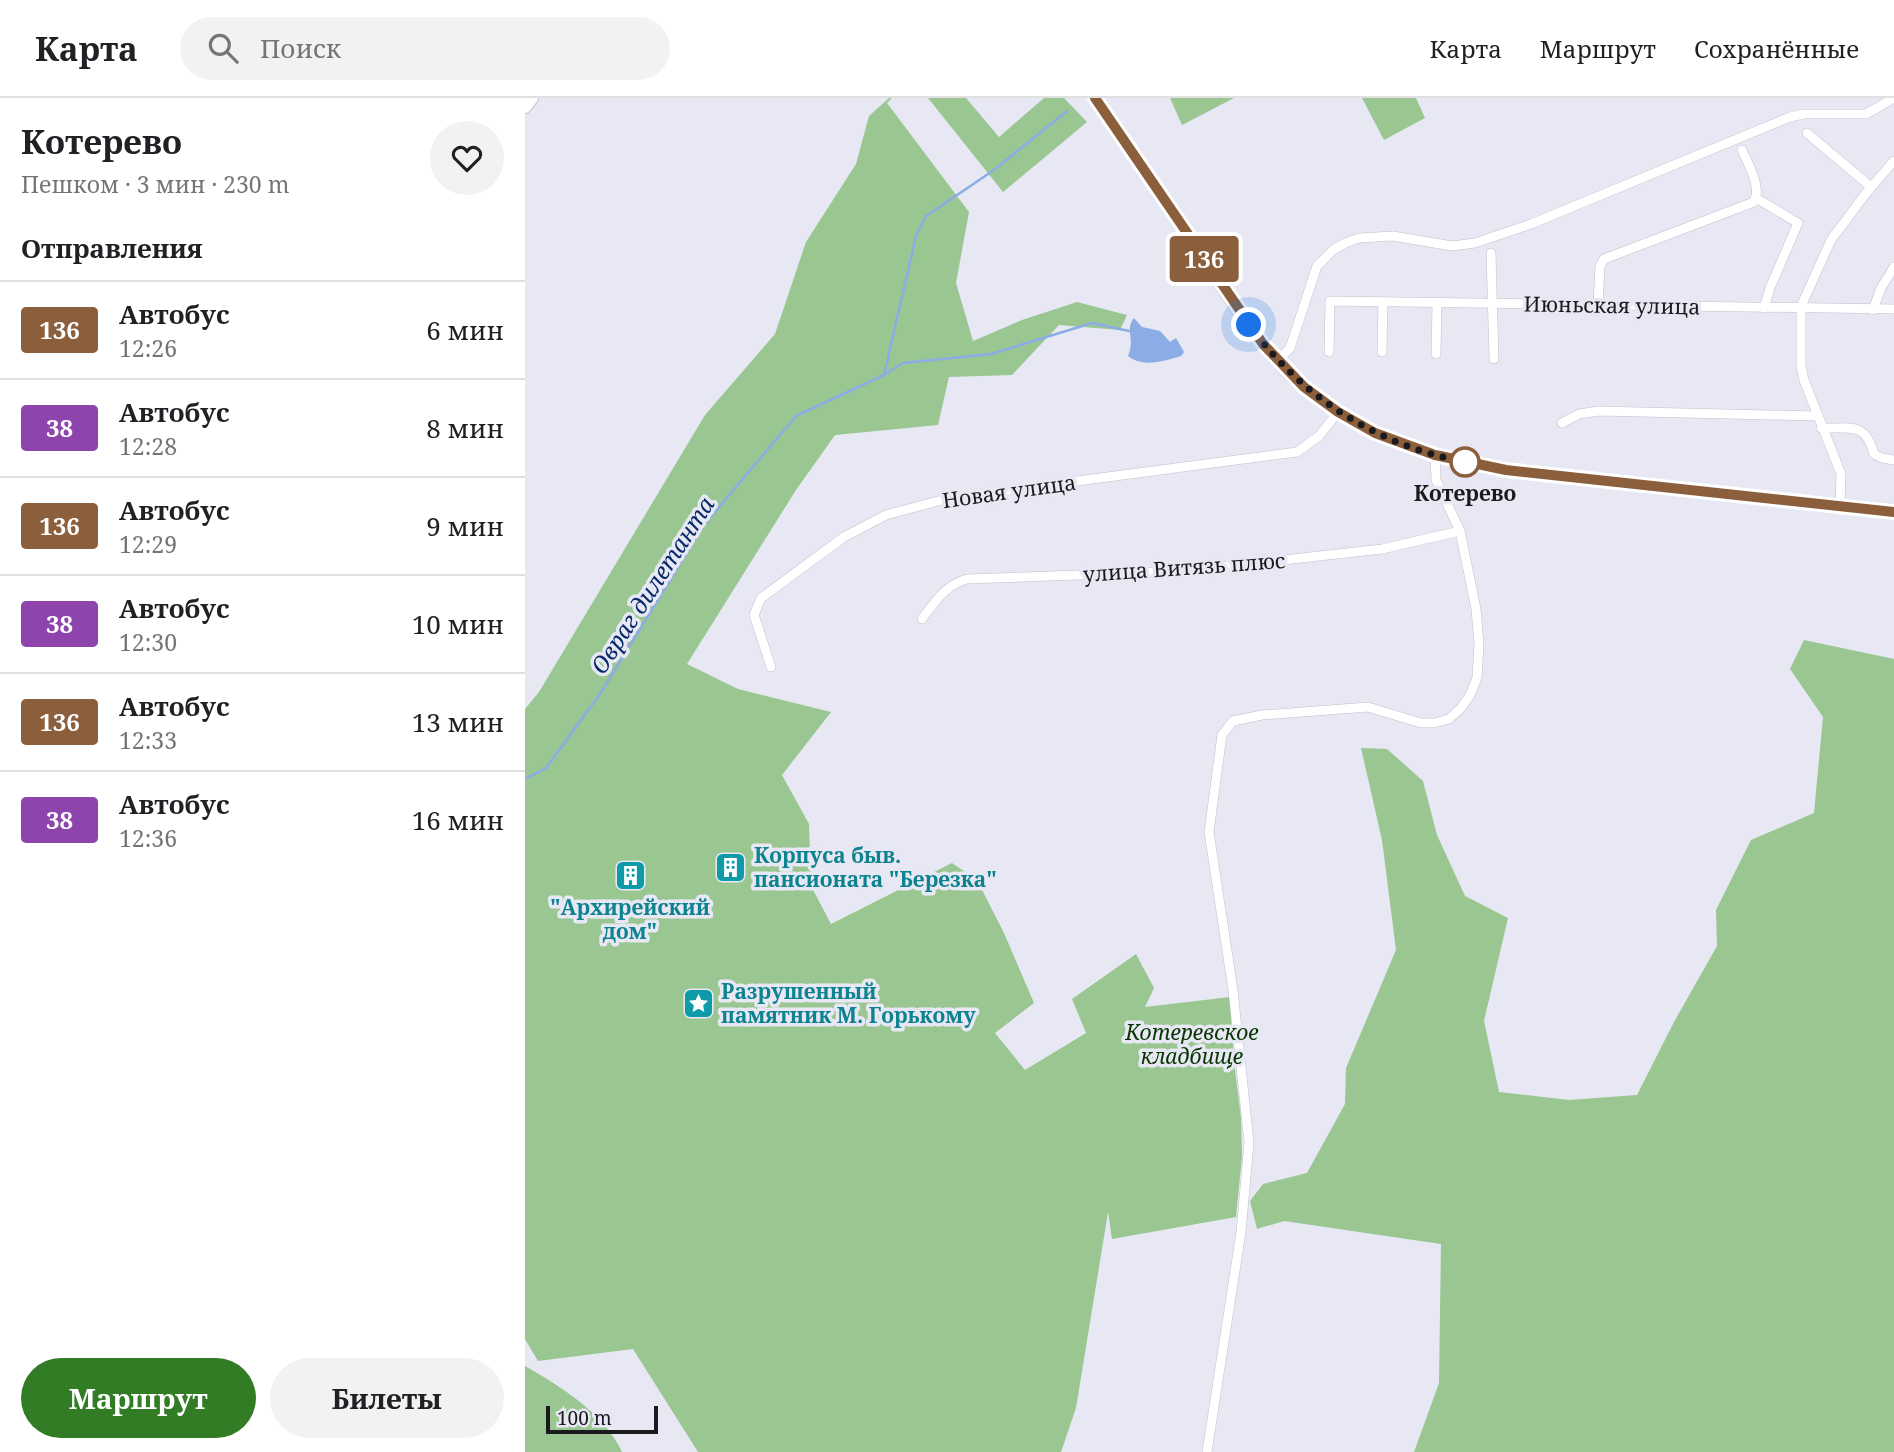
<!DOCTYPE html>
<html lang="ru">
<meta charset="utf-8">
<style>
:root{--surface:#fff;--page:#f2f2f2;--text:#202124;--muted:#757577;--line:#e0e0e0;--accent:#317c24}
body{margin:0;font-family:"Noto Serif",serif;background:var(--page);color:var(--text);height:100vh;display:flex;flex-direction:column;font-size:26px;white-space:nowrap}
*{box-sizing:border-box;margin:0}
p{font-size:23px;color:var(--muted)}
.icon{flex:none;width:38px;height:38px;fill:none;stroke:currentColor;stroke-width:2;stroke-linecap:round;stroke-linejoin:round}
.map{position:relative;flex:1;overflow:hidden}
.details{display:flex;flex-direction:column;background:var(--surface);width:525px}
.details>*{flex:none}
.badge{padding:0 14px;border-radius:5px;font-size:24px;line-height:46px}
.scale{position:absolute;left:21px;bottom:18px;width:112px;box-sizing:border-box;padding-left:7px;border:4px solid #1a1a1e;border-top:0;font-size:19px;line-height:24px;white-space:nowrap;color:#1a1a1e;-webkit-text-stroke:5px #e7e8f3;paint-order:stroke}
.you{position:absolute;width:35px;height:35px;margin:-18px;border:5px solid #fff;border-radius:50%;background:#1a73e8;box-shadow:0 0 0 10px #1a73e833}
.map>.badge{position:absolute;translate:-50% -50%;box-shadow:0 0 0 4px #fff}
h2{padding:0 21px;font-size:26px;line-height:63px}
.round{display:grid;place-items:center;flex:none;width:74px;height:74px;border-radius:37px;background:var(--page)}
.headline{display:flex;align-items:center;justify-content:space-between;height:119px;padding:0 21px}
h1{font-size:33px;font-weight:700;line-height:52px}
.primary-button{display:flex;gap:14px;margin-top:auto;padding:14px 21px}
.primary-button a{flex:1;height:80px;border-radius:42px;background:var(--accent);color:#fff;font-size:28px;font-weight:700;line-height:80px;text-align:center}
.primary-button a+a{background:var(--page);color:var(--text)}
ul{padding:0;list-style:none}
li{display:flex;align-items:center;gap:21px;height:98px;padding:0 21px;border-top:2px solid var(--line)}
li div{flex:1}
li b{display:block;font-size:26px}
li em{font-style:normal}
li .badge{min-width:77px;font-weight:700;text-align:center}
header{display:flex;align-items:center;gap:42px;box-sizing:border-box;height:98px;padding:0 35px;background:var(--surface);border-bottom:2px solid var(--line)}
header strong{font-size:33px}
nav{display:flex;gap:38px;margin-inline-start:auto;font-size:24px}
.search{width:490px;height:63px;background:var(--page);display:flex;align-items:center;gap:18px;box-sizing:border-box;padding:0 24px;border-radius:38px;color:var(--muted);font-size:26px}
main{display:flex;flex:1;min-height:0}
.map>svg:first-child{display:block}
.green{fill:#99c691}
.water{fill:#8cace5}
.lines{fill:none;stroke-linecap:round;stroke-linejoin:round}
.stream{stroke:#8cace5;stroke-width:2.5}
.street-casing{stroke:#bfc0cb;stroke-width:10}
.secondary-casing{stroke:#bfc0cb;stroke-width:14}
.street{stroke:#fff;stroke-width:9}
.secondary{stroke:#fff;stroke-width:12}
.line-casing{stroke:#fff;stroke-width:16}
.line{stroke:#8b5e3c;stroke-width:10}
.walk{stroke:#1a1a1e;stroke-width:7;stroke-dasharray:0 12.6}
.stop-dot{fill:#fff;stroke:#8b5e3c;stroke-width:3.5}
.labels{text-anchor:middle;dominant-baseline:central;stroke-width:7;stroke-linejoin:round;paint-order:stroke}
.street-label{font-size:21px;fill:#1a1a1e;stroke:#e7e8f3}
.stop-label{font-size:21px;font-weight:bold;fill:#1a1a1e;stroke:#e7e8f3}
.culture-label{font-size:21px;font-weight:bold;fill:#0d838f;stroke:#e7e8f3;text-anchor:start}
.park-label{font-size:21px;font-style:italic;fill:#083600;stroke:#e7e8f3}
.water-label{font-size:23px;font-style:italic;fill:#072a6b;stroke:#e7e8f3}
</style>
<header>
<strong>Карта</strong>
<div class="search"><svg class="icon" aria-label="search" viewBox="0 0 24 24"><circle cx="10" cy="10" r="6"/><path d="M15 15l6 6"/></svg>Поиск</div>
<nav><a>Карта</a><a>Маршрут</a><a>Сохранённые</a></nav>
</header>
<main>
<section class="details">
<div class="headline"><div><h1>Котерево</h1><p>Пешком · 3 мин · 230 m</p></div><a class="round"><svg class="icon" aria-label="heart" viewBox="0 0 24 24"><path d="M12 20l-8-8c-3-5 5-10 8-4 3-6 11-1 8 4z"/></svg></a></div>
<h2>Отправления</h2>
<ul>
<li><span class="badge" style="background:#8b5e3c;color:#fff">136</span><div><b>Автобус</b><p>12:26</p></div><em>6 мин</em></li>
<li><span class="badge" style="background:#8e44ad;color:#fff">38</span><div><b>Автобус</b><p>12:28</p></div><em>8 мин</em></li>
<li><span class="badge" style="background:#8b5e3c;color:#fff">136</span><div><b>Автобус</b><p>12:29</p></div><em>9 мин</em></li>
<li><span class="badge" style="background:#8e44ad;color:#fff">38</span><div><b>Автобус</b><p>12:30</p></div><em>10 мин</em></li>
<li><span class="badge" style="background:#8b5e3c;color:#fff">136</span><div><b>Автобус</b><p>12:33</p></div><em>13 мин</em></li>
<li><span class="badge" style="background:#8e44ad;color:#fff">38</span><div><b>Автобус</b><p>12:36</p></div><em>16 мин</em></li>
</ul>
<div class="primary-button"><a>Маршрут</a><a>Билеты</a></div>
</section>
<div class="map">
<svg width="1369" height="1354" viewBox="0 0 1369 1354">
<rect width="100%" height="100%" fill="#e7e8f3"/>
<!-- green -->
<g class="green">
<polygon points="364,0 367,0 362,5 444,114 431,185 448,243 497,222 552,204 602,217 595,232 534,227 487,277 424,279 413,327 310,337 271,392 162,566 213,591 306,614 257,677 284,726 286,788 306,826 427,765 452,782 479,835 509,905 470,935 500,972 561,935 547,901 611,856 629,890 620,909 705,899 709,964 716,1020 717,1058 711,1119 587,1141 583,1114 551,1310 536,1354 173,1354 108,1251 13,1263 0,1241 0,611 14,594 180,317 250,236 281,144 331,66 344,18"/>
<polygon points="403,0 441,0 474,39 519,0 539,0 562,24 478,94"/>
<polygon points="645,0 709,0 657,27"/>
<polygon points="837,0 891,0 900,20 859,42"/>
<polygon points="1279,542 1369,561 1369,1354 889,1354 914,1285 916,1146 759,1123 732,1131 725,1103 738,1086 782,1075 820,1006 821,970 871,852 857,742 836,650 862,651 898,683 912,737 940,798 983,820 959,923 974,994 1044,1002 1112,997 1149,924 1192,848 1191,812 1226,742 1289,715 1298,619 1265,571"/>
<path d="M0,1268C35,1288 80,1316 97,1354H0Z"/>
</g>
<!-- water -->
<path class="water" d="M609,220L617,229L635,233L645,244L651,240L659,254L656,258C639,263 618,270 603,258C611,239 599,233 609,220Z"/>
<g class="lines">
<!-- stream -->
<g class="stream">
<polyline points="359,277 391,138 401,118 469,72 542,13"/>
<polyline points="0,681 21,670 75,596 179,427 271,318 359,277 378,265 466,256 567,225 604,233"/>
</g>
<defs>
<g id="street">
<polyline points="1282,35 1346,89"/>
<polyline points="1231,100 1273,125 1245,190 1239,210"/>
<polyline points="966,155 969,261"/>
<path d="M1073,206L1075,168L1079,161L1229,104C1237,89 1223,66 1217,52"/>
<polyline points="1348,212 1356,190 1369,169"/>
<polyline points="804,254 805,203 1369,211"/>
<polyline points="857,254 858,204"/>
<polyline points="911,256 912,204"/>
<polyline points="752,263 765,250 792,168 808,152 820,145 834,140 868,138 927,148 950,145 1006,126 1265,19 1278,16 1341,16 1369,0"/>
<polyline points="1037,325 1054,316 1074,313 1292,318"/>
<path d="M1296,330C1326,331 1340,323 1349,356L1357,360L1369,362"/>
<polyline points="1315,408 1316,376 1279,282 1276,268 1276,211 1278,204 1306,142 1342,94 1369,63"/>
<path d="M397,521C410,504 420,487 442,481L661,473L857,451L935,433"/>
<polyline points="246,569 229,517 236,500 319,439 361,417 424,400 772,354 794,338 813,314"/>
<polyline points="682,1354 716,1134 724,1045 708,892 684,734 697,637 708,623 737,617 843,609 896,625 909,625 924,621 936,610 945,597 952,580 954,546 951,511 935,433 911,382 910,357"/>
</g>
<g id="secondary">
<path d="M570,0C606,53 641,105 677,158C705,200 732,245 769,280C866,372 1002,374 1127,387C1208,396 1288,405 1369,413"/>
<polyline points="0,9 7,0"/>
</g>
</defs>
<!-- street casing -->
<use href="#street" class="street-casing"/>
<!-- secondary casing -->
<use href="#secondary" class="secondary-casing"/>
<!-- street -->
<use href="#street" class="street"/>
<!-- secondary -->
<use href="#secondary" class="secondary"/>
</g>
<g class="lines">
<defs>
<polyline id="line" points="570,0 738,246 779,289 813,314 850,335 910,357 981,372 1369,414"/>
</defs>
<!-- line casing -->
<use href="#line" class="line-casing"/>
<!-- line -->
<use href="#line" class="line"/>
<!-- walk -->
<path class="walk" d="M724,227C777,299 851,347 940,364"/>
</g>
<!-- icons -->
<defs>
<symbol id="building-square" viewBox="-11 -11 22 22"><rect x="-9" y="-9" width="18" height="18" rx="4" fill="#0f9aa8" stroke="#e7e8f3"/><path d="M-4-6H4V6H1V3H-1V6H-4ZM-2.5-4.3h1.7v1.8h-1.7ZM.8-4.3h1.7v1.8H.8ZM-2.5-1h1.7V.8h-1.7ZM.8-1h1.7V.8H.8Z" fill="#fff"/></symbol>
<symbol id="sight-square" viewBox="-11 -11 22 22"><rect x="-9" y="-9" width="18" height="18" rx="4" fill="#0f9aa8" stroke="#e7e8f3"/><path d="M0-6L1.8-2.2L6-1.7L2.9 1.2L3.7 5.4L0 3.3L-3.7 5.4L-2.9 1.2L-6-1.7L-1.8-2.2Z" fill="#fff"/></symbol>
</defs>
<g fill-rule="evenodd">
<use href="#building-square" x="188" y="752" width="35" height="35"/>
<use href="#building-square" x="88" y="760" width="35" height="35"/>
<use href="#sight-square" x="156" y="888" width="35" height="35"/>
</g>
<!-- markers -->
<circle class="stop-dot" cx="940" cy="364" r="14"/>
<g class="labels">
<!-- street labels -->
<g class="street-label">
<text transform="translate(1087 207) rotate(1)">Июньская улица</text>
<text transform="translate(484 393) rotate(-8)">Новая улица</text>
<text transform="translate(659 469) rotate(-4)">улица Витязь плюс</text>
</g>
<!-- stop labels -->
<g class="stop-label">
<text x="940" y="395">Котерево</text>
</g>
<!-- culture labels -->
<g class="culture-label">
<text x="229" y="757">Корпуса быв.<tspan x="229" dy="24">пансионата "Березка"</tspan></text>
<text x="105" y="809" text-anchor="middle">"Архирейский<tspan x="105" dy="24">дом"</tspan></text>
<text x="196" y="893">Разрушенный<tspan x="196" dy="24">памятник М. Горькому</tspan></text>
</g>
<!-- park labels -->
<g class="park-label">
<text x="667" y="934">Котеревское<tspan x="667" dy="24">кладбище</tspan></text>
</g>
<!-- water labels -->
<g class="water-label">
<text transform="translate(127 487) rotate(-57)">Овраг дилетанта</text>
</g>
</g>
</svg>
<div class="scale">100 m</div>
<div class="you" style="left:724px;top:227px"></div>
<b class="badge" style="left:679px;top:161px;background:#8b5e3c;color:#fff">136</b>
</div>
</main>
